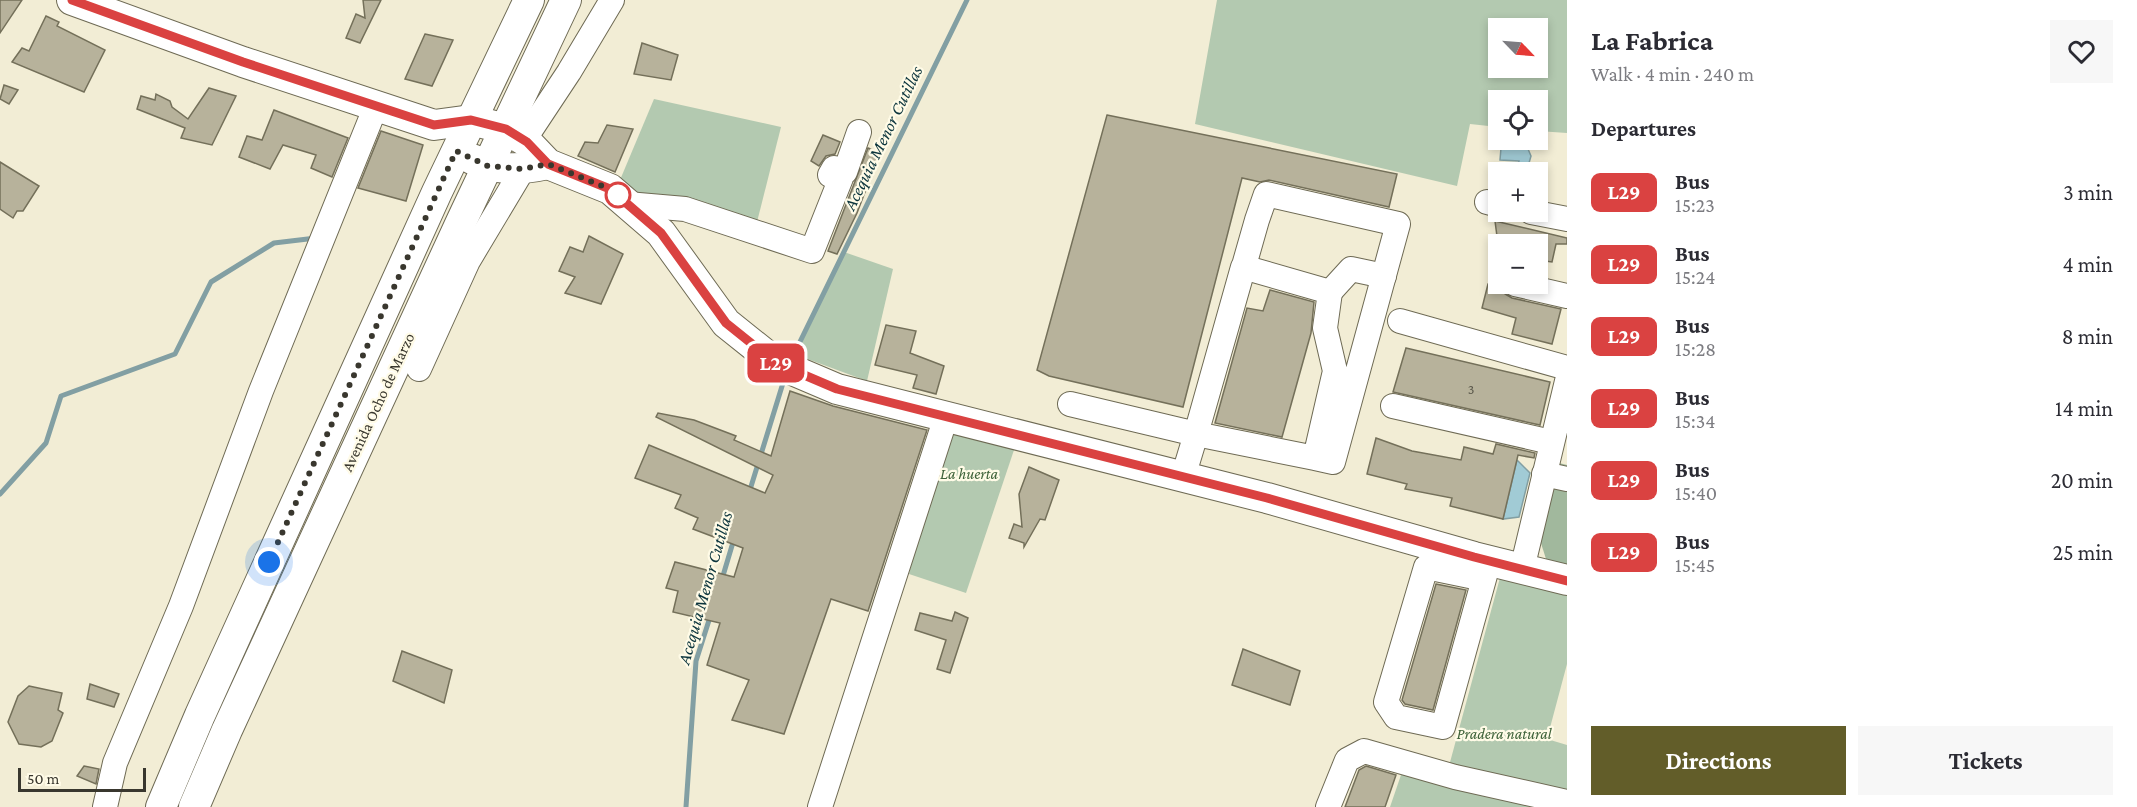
<!DOCTYPE html>
<meta charset="utf-8">
<style>
:root{--surface:#fff;--page:#f7f7f7;--text:#2b2b33;--muted:#7c7c81;--accent:#625d29}
body{margin:0;font-family:"Crimson Pro",serif;background:var(--page);color:var(--text);height:100vh;display:flex;flex-direction:column;font-size:22px;white-space:nowrap}
*{box-sizing:border-box;margin:0}
p{font-size:20px;color:var(--muted)}
.icon{flex:none;width:33px;height:33px;fill:none;stroke:currentColor;stroke-width:2;stroke-linecap:round;stroke-linejoin:round}
.map{position:relative;flex:1;overflow:hidden}
.drawer{display:flex;flex-direction:column;background:var(--surface);width:570px}
.drawer>*{flex:none}
.badge{padding:0 12px;border-radius:9px;font-size:21px;line-height:39px}
.needle{width:39px;rotate:115deg}
.controls{position:absolute;left:1488px;top:18px;display:grid;gap:12px}
.controls a{display:grid;place-items:center;width:60px;height:60px;border-radius:0px;background:var(--surface);box-shadow:0 3px 9px #0003;font-size:30px}
.scale{position:absolute;left:18px;bottom:15px;width:128px;box-sizing:border-box;padding-left:6px;border:3px solid #39372e;border-top:0;font-size:16px;line-height:21px;white-space:nowrap;color:#39372e;-webkit-text-stroke:4px #fffbe7;paint-order:stroke}
.you{position:absolute;width:30px;height:30px;margin:-15px;border:4px solid #fff;border-radius:50%;background:#1a73e8;box-shadow:0 0 0 9px #1a73e833}
.map>.badge{position:absolute;translate:-50% -50%;box-shadow:0 0 0 3px #fff}
h2{padding:0 24px;font-size:22px;line-height:54px}
.round{display:grid;place-items:center;flex:none;width:63px;height:63px;border-radius:0px;background:var(--page)}
.headline{display:flex;align-items:center;justify-content:space-between;height:102px;padding:0 24px}
h1{font-size:28px;font-weight:700;line-height:45px}
.primary-button{display:flex;gap:12px;margin-top:auto;padding:12px 24px}
.primary-button a{flex:1;height:69px;border-radius:0px;background:var(--accent);color:#fff;font-size:24px;font-weight:700;line-height:69px;text-align:center}
.primary-button a+a{background:var(--page);color:var(--text)}
ul{padding:0;list-style:none}
li{display:flex;align-items:center;gap:18px;height:72px;padding:0 24px}
li div{flex:1}
li b{display:block;font-size:22px}
li em{font-style:normal}
li .badge{min-width:66px;font-weight:700;text-align:center}
main{display:flex;flex:1;min-height:0}
.map>svg:first-child{display:block}
.green{fill:#b3c9b0;fill-rule:evenodd}
.forest{fill:#a1b89d}
.water{fill:#a1cbd5;stroke:#829fa3;stroke-width:1.5}
.lines{fill:none;stroke-linecap:round;stroke-linejoin:round}
.stream{stroke:#829fa3;stroke-width:5}
.building{fill:#b7b29b;stroke:#74705a;stroke-width:1.5}
.minor-casing{stroke:#6e6a54;stroke-width:26}
.major-casing{stroke:#6e6a54;stroke-width:32}
.minor{stroke:#fff;stroke-width:24}
.major{stroke:#fff;stroke-width:30}
.line-casing{stroke:#fff;stroke-width:14}
.line{stroke:#da4241;stroke-width:9}
.walk{stroke:#39372e;stroke-width:6;stroke-dasharray:0 10.8}
.stop-dot{fill:#fff;stroke:#da4241;stroke-width:3}
.labels{text-anchor:middle;dominant-baseline:central;stroke-width:4.5;stroke-linejoin:round;paint-order:stroke}
.number-label{font-size:14px;fill:#585649}
.street-label{font-size:16px;fill:#39372e;stroke:#fffbe7}
.park-label{font-size:16px;font-style:italic;fill:#3e6239;stroke:#fffbe7}
.water-label{font-size:18px;font-style:italic;fill:#0c353d;stroke:#fffbe7}
</style>
<main>
<div class="map">
<svg width="1567" height="807" viewBox="0 0 1567 807">
<rect width="100%" height="100%" fill="#f2edd5"/>
<!-- green -->
<g class="green">
<path d="M1217,0H1567V133L1538,131V100H1498V127L1470,124L1457,186L1195,124ZM1498,28H1538V68H1498Z"/>
<polygon points="654,99 781,127 756,226 642,198 620,180"/>
<polygon points="844,252 893,269 867,381 794,354"/>
<polygon points="943,424 1015,447 966,593 909,574"/>
<polygon points="1501,574 1567,589 1567,664 1547,739 1567,745 1567,794 1449,766"/>
<polygon points="1402,772 1550,807 1390,807"/>
</g>
<!-- forest -->
<polygon class="forest" points="1559,463 1567,465 1567,565 1546,559 1540,540"/>
<!-- water -->
<g class="water">
<polygon points="1501,148 1528,149 1531,156 1527,170 1517,170 1519,161 1500,160"/>
<polygon points="1517,460 1530,473 1519,517 1503,519"/>
</g>
<g class="lines">
<!-- stream -->
<g class="stream">
<polyline points="794,354 967,0"/>
<polyline points="749,493 783,383"/>
<polyline points="0,494 46,443 61,396 175,354 211,282 274,243 316,238"/>
<polyline points="722,579 734,539"/>
<polyline points="686,807 696,661 711,614"/>
</g>
</g>
<!-- building -->
<g class="building">
<polygon points="0,0 22,0 0,33"/>
<polygon points="363,0 381,0 360,43 346,38 356,14 365,18"/>
<polygon points="46,16 59,22 57,26 105,50 84,92 12,62 22,48 29,51"/>
<polygon points="425,34 453,40 432,86 405,79"/>
<polygon points="642,43 678,55 671,80 634,74"/>
<polygon points="4,85 18,90 9,104 0,99"/>
<polygon points="209,88 236,96 212,145 181,138 185,128 137,109 141,96 155,100 156,94 170,101 172,107 188,119"/>
<polygon points="274,110 348,138 332,177 311,168 316,155 283,145 270,169 239,157 247,136 262,140"/>
<polygon points="1107,115 1397,174 1389,207 1269,180 1260,182 1242,178 1183,407 1049,376 1037,370"/>
<polygon points="607,125 633,129 615,172 578,156 585,142 598,143"/>
<polygon points="381,131 423,145 406,201 358,188"/>
<polygon points="823,135 840,142 835,154 826,156 819,166 811,161"/>
<polygon points="868,148 880,153 857,213 837,254 828,251"/>
<polygon points="0,162 39,186 23,211 17,211 13,218 0,209"/>
<polygon points="1495,221 1567,238 1567,244 1556,244 1552,262 1538,260 1538,244 1498,244"/>
<polygon points="589,236 623,254 601,304 565,293 575,277 559,271 570,247 583,252"/>
<polygon points="1488,284 1501,284 1505,294 1512,298 1561,309 1552,344 1512,334 1516,318 1482,308"/>
<polygon points="1270,290 1314,302 1311,333 1282,437 1215,423 1247,308 1263,311"/>
<polygon points="886,325 916,331 910,353 944,366 936,394 913,388 917,375 875,365"/>
<polygon points="1406,348 1550,382 1540,425 1393,392"/>
<polygon points="790,391 833,406 927,430 868,611 831,599 784,734 732,720 749,680 707,665 720,623 673,612 678,591 666,588 675,562 734,577 743,548 693,529 698,518 675,508 681,495 635,478 649,445 765,493 773,475 656,417 658,413 694,420 736,436 734,440 771,456"/>
<polygon points="1376,438 1412,451 1461,460 1464,447 1493,454 1496,444 1535,453 1534,458 1518,455 1503,519 1450,506 1452,498 1405,489 1407,484 1367,474"/>
<polygon points="1029,467 1059,480 1045,520 1040,519 1024,547 1024,543 1009,538 1014,524 1022,527 1019,494"/>
<polygon points="1436,584 1466,590 1433,710 1405,704 1402,700"/>
<polygon points="955,612 968,618 950,673 937,669 946,640 915,630 920,613 952,621"/>
<polygon points="1243,649 1300,671 1290,705 1232,685"/>
<polygon points="402,651 452,670 444,703 393,681"/>
<polygon points="90,684 119,694 114,707 87,699"/>
<polygon points="29,686 62,693 58,710 63,713 52,741 41,747 19,744 8,722 18,696"/>
<polygon points="84,766 99,769 96,784 77,776"/>
<polygon points="1366,766 1396,775 1385,807 1345,807 1359,770"/>
</g>
<g class="lines">
<defs>
<g id="minor">
<polyline points="524,140 569,72 612,0"/>
<polyline points="1487,202 1498,205"/>
<polyline points="627,204 685,209 812,251 841,178 830,175 834,168 845,172 859,132"/>
<polyline points="1531,212 1567,219"/>
<polyline points="1515,284 1567,296"/>
<polyline points="1330,292 1351,269 1384,276"/>
<polyline points="1400,321 1567,368"/>
<polyline points="419,369 468,261 523,169"/>
<polyline points="1070,404 1196,434 1243,267 1330,292 1325,328 1335,371 1315,458 1196,434 1257,220 1266,194 1398,224 1333,462 1315,458"/>
<polyline points="1393,406 1551,442"/>
<polyline points="1544,474 1567,479"/>
<polyline points="1183,477 1196,434"/>
<polyline points="1522,569 1567,381"/>
<polyline points="1484,579 1426,567 1386,702 1396,717 1443,727 1484,579 1489,561"/>
<polyline points="105,807 115,763 181,606 261,391 376,106"/>
<polyline points="820,807 946,417"/>
<polyline points="1328,807 1347,760 1364,751 1455,777 1567,802"/>
</g>
<g id="major">
<polyline points="72,0 243,62 434,125 471,120 506,129 527,142 548,164 610,189 661,233 726,323 776,363 837,389 1267,498 1474,557 1567,580"/>
<path d="M472,159C497,171 521,170 548,164"/>
<polyline points="161,807 200,715 437,192 529,0"/>
<polyline points="194,807 227,730 461,222 566,0"/>
</g>
</defs>
<!-- minor casing -->
<use href="#minor" class="minor-casing"/>
<!-- major casing -->
<use href="#major" class="major-casing"/>
<!-- minor -->
<use href="#minor" class="minor"/>
<!-- major -->
<use href="#major" class="major"/>
</g>
<g class="lines">
<defs>
<polyline id="line" points="72,0 243,62 434,125 471,120 506,129 527,142 548,164 610,189 661,233 726,323 776,363 837,389 1267,498 1474,557 1567,581"/>
</defs>
<!-- line casing -->
<use href="#line" class="line-casing"/>
<!-- line -->
<use href="#line" class="line"/>
<!-- walk -->
<polyline class="walk" points="269,562 456,151 488,166 523,169 548,164 610,189 618,195"/>
</g>
<!-- markers -->
<circle class="stop-dot" cx="618" cy="195" r="12"/>
<g class="labels">
<!-- number labels -->
<g class="number-label">
<text x="1471" y="389">3</text>
</g>
<!-- street labels -->
<g class="street-label">
<text transform="translate(378 402) rotate(-65)">Avenida Ocho de Marzo</text>
</g>
<!-- park labels -->
<g class="park-label">
<text x="969" y="473">La huerta</text>
<text x="1504" y="733">Pradera natural</text>
</g>
<!-- water labels -->
<g class="water-label">
<text transform="translate(883 138) rotate(-64)">Acequia Menor Cutillas</text>
<text transform="translate(705 588) rotate(-74)">Acequia Menor Cutillas</text>
</g>
</g>
</svg>
<div class="controls">
<a><svg class="needle" viewBox="-14 -14 28 28"><path d="M0-13l5 13h-10z" fill="#e53935"/><path d="M0 13l5-13h-10z" fill="#7c7c81"/></svg></a>
<a><svg class="icon" aria-label="locate" viewBox="0 0 24 24"><circle cx="12" cy="12" r="6"/><path d="M12 2v4M12 18v4M2 12h4M18 12h4"/></svg></a>
<a>+</a>
<a>−</a>
</div>
<div class="scale">50 m</div>
<div class="you" style="left:269px;top:562px"></div>
<b class="badge" style="left:776px;top:363px;background:#da4241;color:#fff">L29</b>
</div>
<section class="drawer">
<div class="headline"><div><h1>La Fabrica</h1><p>Walk · 4 min · 240 m</p></div><a class="round"><svg class="icon" aria-label="heart" viewBox="0 0 24 24"><path d="M12 20l-8-8c-3-5 5-10 8-4 3-6 11-1 8 4z"/></svg></a></div>
<h2>Departures</h2>
<ul>
<li><span class="badge" style="background:#da4241;color:#fff">L29</span><div><b>Bus</b><p>15:23</p></div><em>3 min</em></li>
<li><span class="badge" style="background:#da4241;color:#fff">L29</span><div><b>Bus</b><p>15:24</p></div><em>4 min</em></li>
<li><span class="badge" style="background:#da4241;color:#fff">L29</span><div><b>Bus</b><p>15:28</p></div><em>8 min</em></li>
<li><span class="badge" style="background:#da4241;color:#fff">L29</span><div><b>Bus</b><p>15:34</p></div><em>14 min</em></li>
<li><span class="badge" style="background:#da4241;color:#fff">L29</span><div><b>Bus</b><p>15:40</p></div><em>20 min</em></li>
<li><span class="badge" style="background:#da4241;color:#fff">L29</span><div><b>Bus</b><p>15:45</p></div><em>25 min</em></li>
</ul>
<div class="primary-button"><a>Directions</a><a>Tickets</a></div>
</section>
</main>
